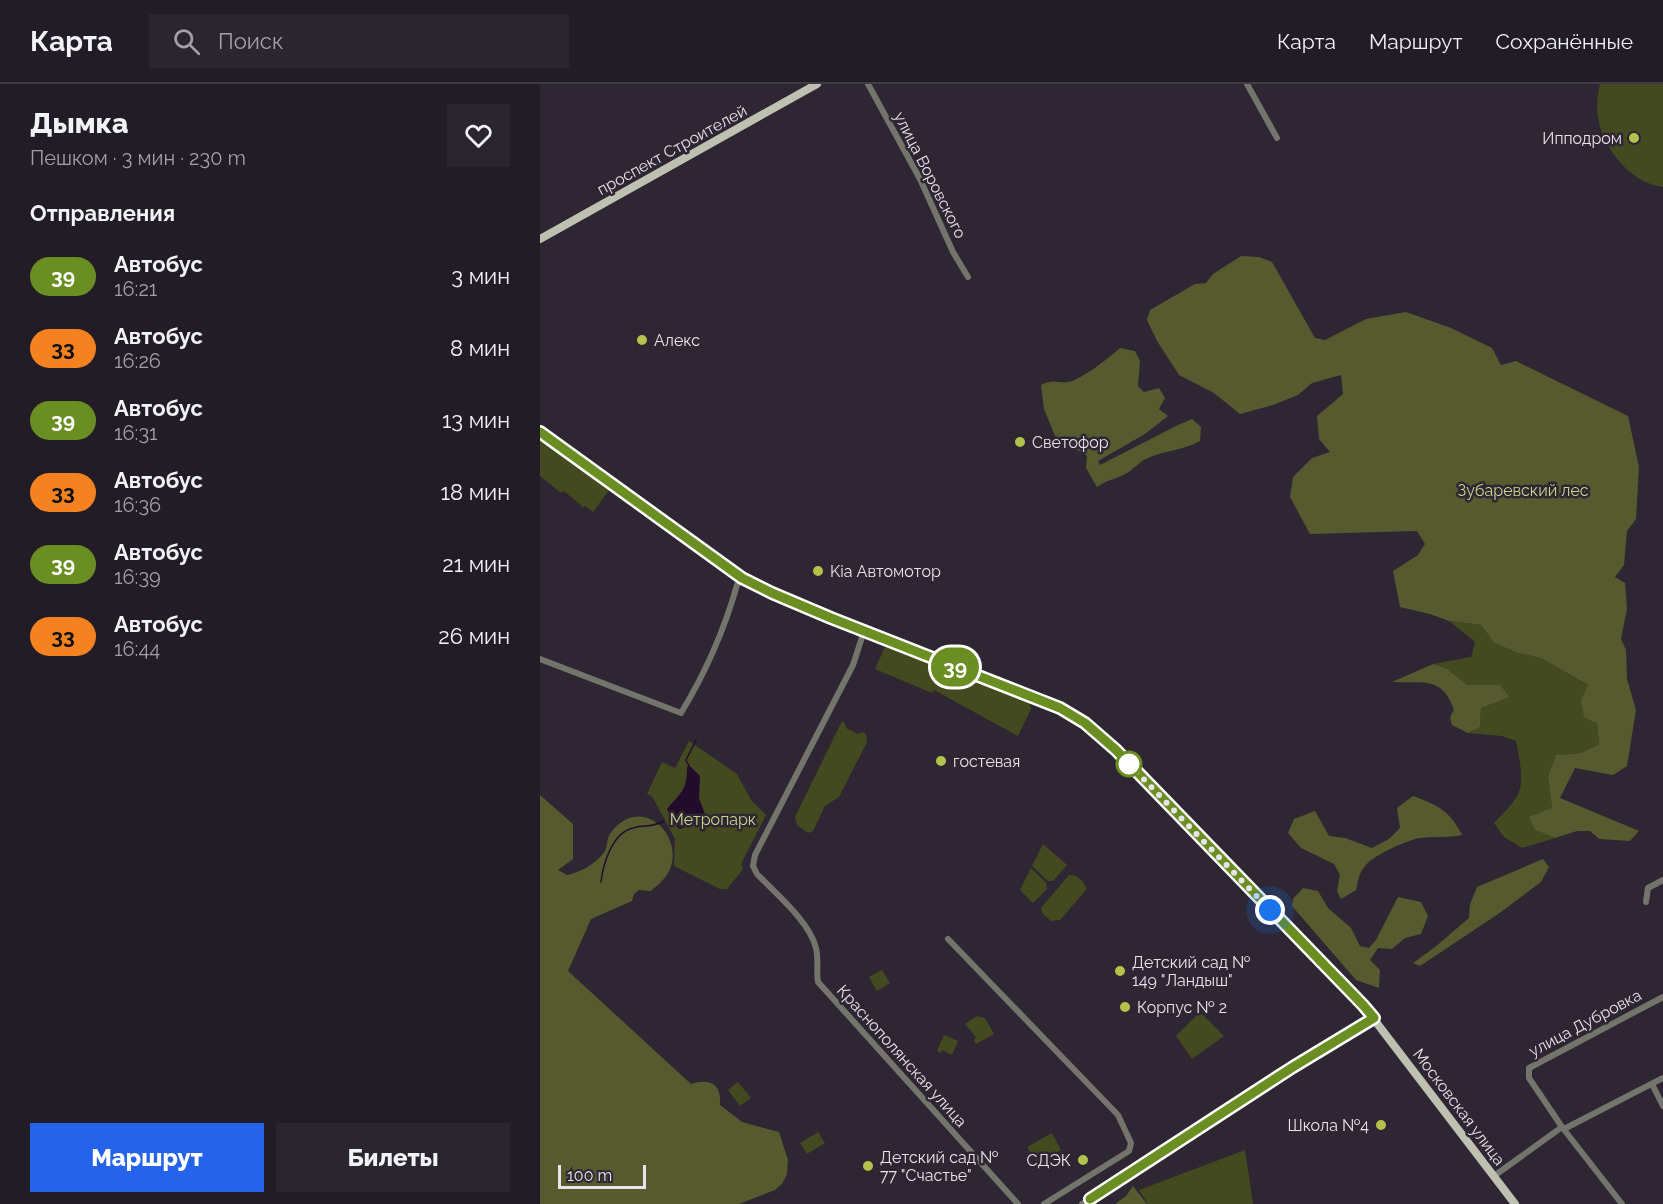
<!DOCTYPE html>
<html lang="ru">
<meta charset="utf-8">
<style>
:root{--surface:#221c26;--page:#2a252e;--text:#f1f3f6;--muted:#a2a1a7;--line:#3f3a43;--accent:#2563eb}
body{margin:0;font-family:Raleway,sans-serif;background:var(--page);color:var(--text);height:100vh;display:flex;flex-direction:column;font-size:22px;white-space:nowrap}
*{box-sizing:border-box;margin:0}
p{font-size:20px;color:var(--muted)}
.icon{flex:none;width:33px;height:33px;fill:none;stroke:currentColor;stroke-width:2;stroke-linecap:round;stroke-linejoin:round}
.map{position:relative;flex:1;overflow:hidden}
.panel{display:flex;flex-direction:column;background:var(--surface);width:540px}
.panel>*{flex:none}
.badge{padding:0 12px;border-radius:20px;font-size:21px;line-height:39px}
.scale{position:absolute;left:18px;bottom:15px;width:88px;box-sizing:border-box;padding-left:6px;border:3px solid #e8e2ea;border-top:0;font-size:16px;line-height:21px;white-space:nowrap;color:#e8e2ea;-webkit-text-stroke:4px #2e2632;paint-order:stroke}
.you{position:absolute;width:30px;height:30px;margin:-15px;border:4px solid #fff;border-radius:50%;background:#1a73e8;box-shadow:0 0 0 9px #1a73e833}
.map>.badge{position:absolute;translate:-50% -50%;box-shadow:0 0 0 3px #fff}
h2{padding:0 30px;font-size:22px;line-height:54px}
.round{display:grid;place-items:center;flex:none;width:63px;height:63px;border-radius:0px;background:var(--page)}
.summary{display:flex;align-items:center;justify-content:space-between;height:102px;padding:0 30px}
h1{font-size:28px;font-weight:800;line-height:45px}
.primary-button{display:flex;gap:12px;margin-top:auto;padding:12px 30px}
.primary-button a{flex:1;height:69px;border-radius:0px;background:var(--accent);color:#fff;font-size:24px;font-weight:800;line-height:69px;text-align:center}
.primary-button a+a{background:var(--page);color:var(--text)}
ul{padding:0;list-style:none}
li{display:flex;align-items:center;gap:18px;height:72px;padding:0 30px}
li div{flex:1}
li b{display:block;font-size:22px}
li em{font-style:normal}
li .badge{min-width:66px;font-weight:700;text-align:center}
header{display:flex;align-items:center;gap:36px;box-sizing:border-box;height:84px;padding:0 30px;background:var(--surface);border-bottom:2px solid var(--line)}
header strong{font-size:28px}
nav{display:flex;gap:33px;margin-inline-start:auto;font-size:21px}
.search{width:420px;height:54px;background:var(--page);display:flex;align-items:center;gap:15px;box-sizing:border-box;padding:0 21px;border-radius:0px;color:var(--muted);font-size:22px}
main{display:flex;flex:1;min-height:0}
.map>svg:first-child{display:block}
.green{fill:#444a20}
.forest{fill:#555b2f}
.water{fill:#220c2b}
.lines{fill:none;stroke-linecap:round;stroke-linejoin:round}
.stream{stroke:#220c2b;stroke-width:1.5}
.minor{stroke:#73756d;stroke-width:6}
.major{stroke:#bec1b2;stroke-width:8}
.line-casing{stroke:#fff;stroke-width:14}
.line{stroke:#6b8e23;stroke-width:9}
.walk{stroke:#e8e2ea;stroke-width:6;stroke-dasharray:0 10.8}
.poi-dot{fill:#b3c24b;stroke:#2e2632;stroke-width:2}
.stop-dot{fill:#fff;stroke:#6b8e23;stroke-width:3}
.labels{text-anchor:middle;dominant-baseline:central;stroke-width:5;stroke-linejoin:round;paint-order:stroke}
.poi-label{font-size:16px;fill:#e8e2ea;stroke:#2e2632;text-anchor:start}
.street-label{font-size:16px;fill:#e8e2ea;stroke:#2e2632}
.park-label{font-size:16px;fill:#c9d48c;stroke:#2e2632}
</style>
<header>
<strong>Карта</strong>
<div class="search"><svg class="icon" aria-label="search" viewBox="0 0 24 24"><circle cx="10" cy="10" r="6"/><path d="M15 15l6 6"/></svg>Поиск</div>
<nav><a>Карта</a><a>Маршрут</a><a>Сохранённые</a></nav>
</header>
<main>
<section class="panel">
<div class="summary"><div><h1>Дымка</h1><p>Пешком · 3 мин · 230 m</p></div><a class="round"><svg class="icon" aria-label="heart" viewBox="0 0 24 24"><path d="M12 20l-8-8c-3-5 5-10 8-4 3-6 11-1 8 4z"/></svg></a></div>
<h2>Отправления</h2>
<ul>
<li><span class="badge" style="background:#6b8e23;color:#fff">39</span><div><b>Автобус</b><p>16:21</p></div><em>3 мин</em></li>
<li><span class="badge" style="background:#f58220;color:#111">33</span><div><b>Автобус</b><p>16:26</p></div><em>8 мин</em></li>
<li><span class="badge" style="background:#6b8e23;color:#fff">39</span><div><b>Автобус</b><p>16:31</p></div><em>13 мин</em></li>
<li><span class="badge" style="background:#f58220;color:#111">33</span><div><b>Автобус</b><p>16:36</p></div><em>18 мин</em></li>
<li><span class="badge" style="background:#6b8e23;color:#fff">39</span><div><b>Автобус</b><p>16:39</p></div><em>21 мин</em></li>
<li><span class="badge" style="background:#f58220;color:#111">33</span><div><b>Автобус</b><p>16:44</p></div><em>26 мин</em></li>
</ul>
<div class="primary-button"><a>Маршрут</a><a>Билеты</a></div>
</section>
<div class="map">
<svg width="1123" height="1120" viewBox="0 0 1123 1120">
<rect width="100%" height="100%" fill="#2e2632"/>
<!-- green -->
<g class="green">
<path d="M1060,0H1123V103C1093,100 1065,67 1059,38C1056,25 1057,13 1060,0Z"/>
<polygon points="0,355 70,405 53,428 45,422 43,423 24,407 21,409 0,392"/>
<path d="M909,537L941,541L954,559L978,569L1001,574L1048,601L1057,639L1059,660L1041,669L1016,671L1008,692L1012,724L995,746L1015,754L982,764L964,753L954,739C962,730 977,717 980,705C983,691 979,671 976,657L962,652L928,649L940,643L941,624L970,613L960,601H927L906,584L893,580L931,573L935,558Z"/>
<polygon points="345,563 489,616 491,625 478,652 394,606 392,609 335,585"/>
<polygon points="302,637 305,639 306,644 318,650 323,648 326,650 327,658 299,713 285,722 273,747 268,749 257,741 255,733"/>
<polygon points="149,657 197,690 211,716 226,731 201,780 203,785 187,805 180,805 134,782 135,755 112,712 107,710 122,678 135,684"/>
<polygon points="503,760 527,781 513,797 508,797 492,782"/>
<polygon points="491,784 506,799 507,805 493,819 480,806"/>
<path d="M529,791C537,790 546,798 546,806L520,836L511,837L502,829L501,824Z"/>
<polygon points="342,886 350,899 337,907 329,893"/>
<polygon points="660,928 684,952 652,975 636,952"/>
<polygon points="437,932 445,934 454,950 436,960 434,956 436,953 425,940"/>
<polygon points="404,951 418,957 412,971 402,966 401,969 397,967"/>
<polygon points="198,998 211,1014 200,1022 188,1006"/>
<polygon points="278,1048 285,1059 267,1070 260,1059"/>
<polygon points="512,1049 521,1066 497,1080 487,1063"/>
<polygon points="705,1066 713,1120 608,1120 599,1106"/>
</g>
<!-- forest -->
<g class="forest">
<polygon points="701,172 719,173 732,178 775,254 785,256 826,235 866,228 911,244 952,264 961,281 976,277 1088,332 1099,383 1096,435 1087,447 1084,481 1075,493 1085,499 1087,525 1081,555 1086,566 1087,595 1096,626 1087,682 1073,691 1035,684 1020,714 1099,747 1090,757 1059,755 1050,747 1037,747 1015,754 995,746 989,733 1012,724 1008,692 1016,671 1041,669 1059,660 1057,639 1044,633 1041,616 1048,601 1001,574 978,569 954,559 941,541 909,537 890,530 860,523 853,487 878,471 885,460 877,447 770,450 750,413 753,393 772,374 790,368 779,355 777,332 803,310 801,291 772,299 758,311 733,321 700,330 674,309 639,291 617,257 607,236 610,226 655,200 666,199 673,190"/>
<path d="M580,264L595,267L600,277L598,302L604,308L619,304L625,314L619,325L628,332L605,350L558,377L560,381L638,341L652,335L661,343L660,357C642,367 624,366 606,375C599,378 594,385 587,389C577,395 566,396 557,403L546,384L547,372L515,352L504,325L501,301C515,294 517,300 529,298C542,295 569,274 580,264Z"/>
<path d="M893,580L906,584L927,601H960L970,613L941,624L940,643L928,649L912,641L910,633L914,626C902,591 883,600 852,598Z"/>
<path d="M0,711L33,740V775L18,786L27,791C41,788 56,780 65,767C67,763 67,758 68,754C72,744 83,735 93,733C119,728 139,759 131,782C128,793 119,800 111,807L99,806L94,810L92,817L51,835L28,887L151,1000C170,994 182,1000 180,1021L202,1038L239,1048L248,1076L247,1090L242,1100L235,1106L199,1120H0Z"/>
<path d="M873,712C898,721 910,727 922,751C907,754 894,752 880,754C867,756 834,771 826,781C819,788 818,797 816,806L801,815L797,807L800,791L794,780L761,764L748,749L754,735L775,727L789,752L805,754L832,764L849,755L860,744L857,724Z"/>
<polygon points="1003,775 1009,783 1001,798 961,828 880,882 873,879 895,863 929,834 930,820 937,803"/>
<polygon points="763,804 778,807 788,824 811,844 820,862 829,864 836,856 858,813 881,818 888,832 881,850 865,854 852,865 838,864 830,876 840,886 839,904 816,896 752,822 753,815"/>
<polygon points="593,1102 607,1120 575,1120 586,1112"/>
</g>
<!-- water -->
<path class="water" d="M150,682L160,692L159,714L165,730L159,737L140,745L136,742L127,725C141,708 147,707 147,683Z"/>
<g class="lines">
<!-- stream -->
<g class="stream">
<polyline points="149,682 146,676 156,656"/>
<path d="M61,798C63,780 72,749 93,744C107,740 108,745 124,737"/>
</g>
<!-- minor -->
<g class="minor">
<polyline points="328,0 380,95 413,168 428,193"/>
<polyline points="707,0 737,54"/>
<path d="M324,547L313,581L215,771L213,782L217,790C236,810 270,838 276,864C279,876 276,887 278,898L478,1120"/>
<path d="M0,575L141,629C166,588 184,547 197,501L202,494"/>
<polyline points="1106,818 1108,804 1123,796"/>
<polyline points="408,855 578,1031 591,1059 589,1067 504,1120"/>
<polyline points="1112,1000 1123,1022"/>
<polyline points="1024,1045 1123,994"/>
<polyline points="954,1092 1022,1043"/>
<polyline points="542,1120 769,972 834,934"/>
<polyline points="1082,1120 1022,1043 989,994 989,984 1123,913"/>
</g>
<!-- major -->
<g class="major">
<polyline points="0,155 277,0"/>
<path d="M0,348L202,494C304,547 415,579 520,624L545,639L576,666L823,921L975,1120"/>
</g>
</g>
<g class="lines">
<defs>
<polyline id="line" points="0,348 202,494 232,509 291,534 520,624 545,639 576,666 823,921 834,934 753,983 550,1115"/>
</defs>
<!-- line casing -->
<use href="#line" class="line-casing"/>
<!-- line -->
<use href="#line" class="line"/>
<!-- walk -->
<polyline class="walk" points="589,680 730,826"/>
</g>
<!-- markers -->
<g class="poi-dot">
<circle cx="1094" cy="54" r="6"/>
<circle cx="102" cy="256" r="6"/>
<circle cx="480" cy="358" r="6"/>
<circle cx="278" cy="487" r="6"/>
<circle cx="401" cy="677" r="6"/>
<circle cx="580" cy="887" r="6"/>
<circle cx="585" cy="923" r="6"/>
<circle cx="841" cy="1041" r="6"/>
<circle cx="543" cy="1076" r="6"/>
<circle cx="328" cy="1082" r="6"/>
</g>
<circle class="stop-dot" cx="589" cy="680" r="12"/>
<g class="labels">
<!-- poi labels -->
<g class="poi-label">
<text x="1082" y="54" text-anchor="end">Ипподром</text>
<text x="114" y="256">Алекс</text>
<text x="492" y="358">Светофор</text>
<text x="290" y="487">Kia Автомотор</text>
<text x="413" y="677">гостевая</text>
<text x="592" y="878">Детский сад №<tspan x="592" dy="18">149 "Ландыш"</tspan></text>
<text x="597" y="923">Корпус № 2</text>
<text x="829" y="1041" text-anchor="end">Школа №4</text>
<text x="340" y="1073">Детский сад №<tspan x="340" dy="18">77 "Счастье"</tspan></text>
<text x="531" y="1076" text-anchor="end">СДЭК</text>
</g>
<!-- street labels -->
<g class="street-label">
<text transform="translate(132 66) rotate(-29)">проспект Строителей</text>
<text transform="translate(390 91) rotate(63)">улица Воровского</text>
<text transform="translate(1045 939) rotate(-28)">улица Дубровка</text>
<text transform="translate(362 972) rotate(48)">Краснополянская улица</text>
<text transform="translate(919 1023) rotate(53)">Московская улица</text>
</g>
<!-- park labels -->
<g class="park-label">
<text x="983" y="406">Зубаревский лес</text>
<text x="173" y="735">Метропарк</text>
</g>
</g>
</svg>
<div class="scale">100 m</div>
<div class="you" style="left:730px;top:826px"></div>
<b class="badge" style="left:415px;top:583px;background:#6b8e23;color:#fff">39</b>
</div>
</main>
